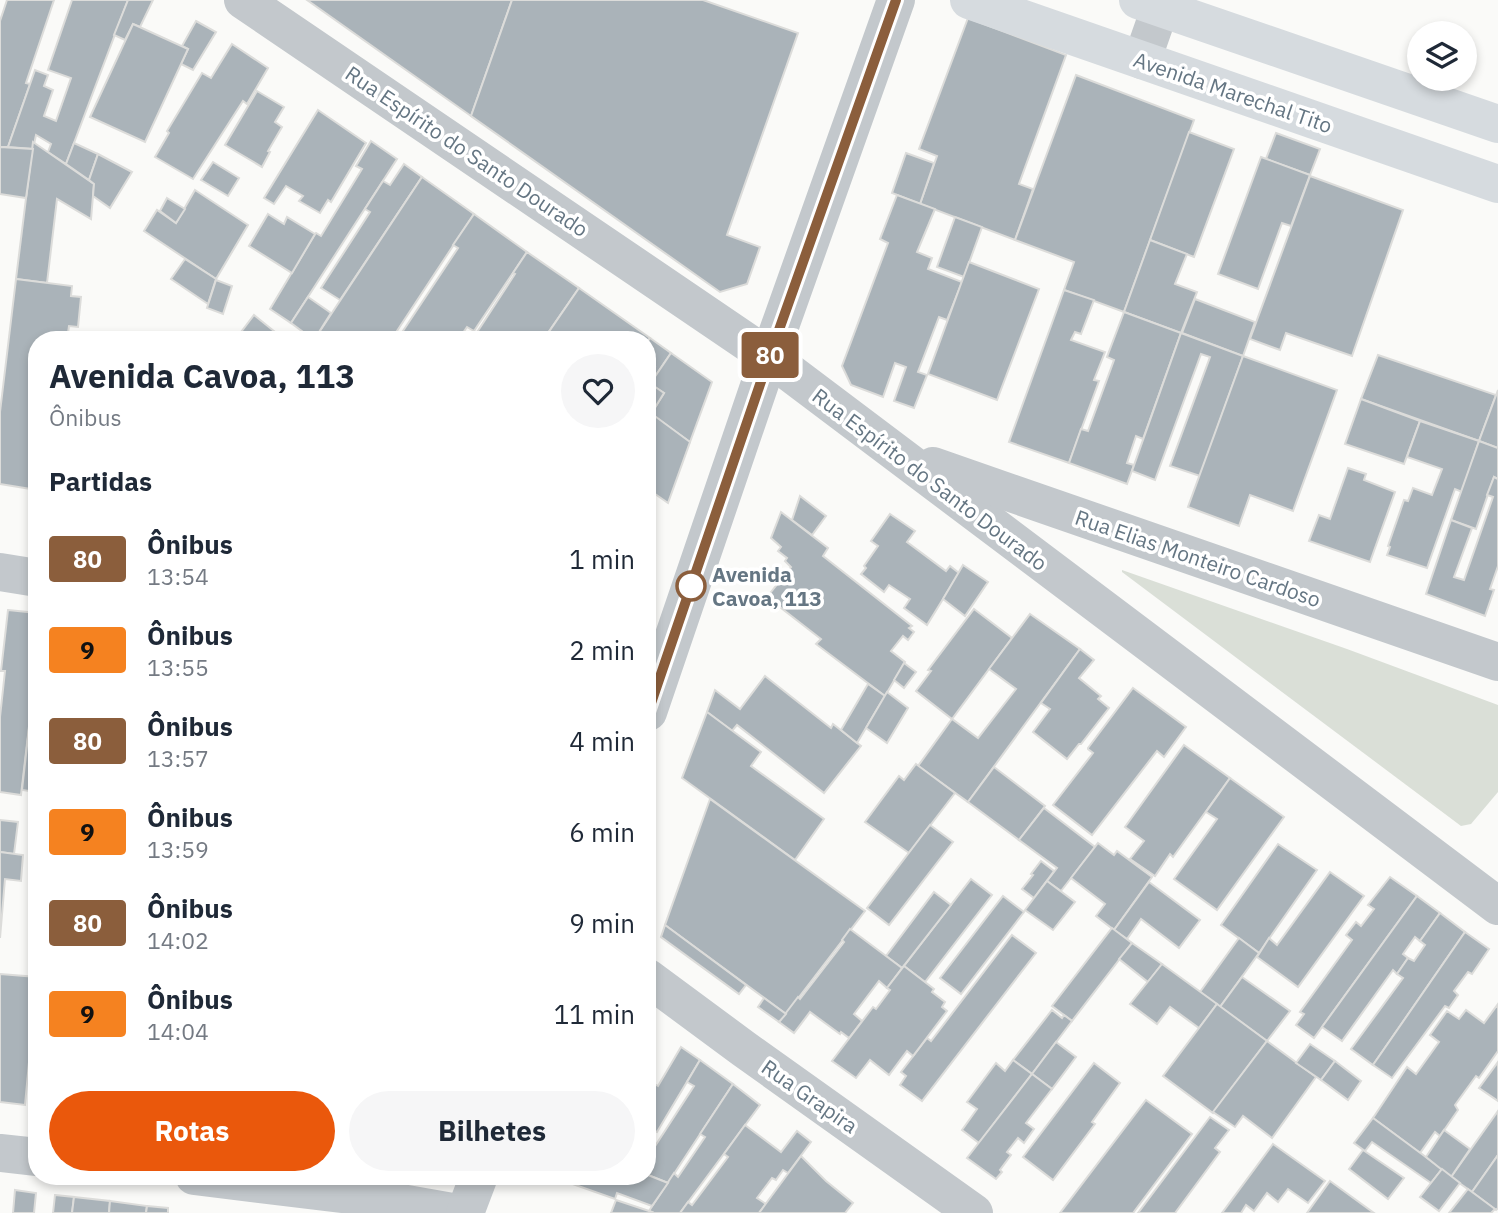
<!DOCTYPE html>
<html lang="pt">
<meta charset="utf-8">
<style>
:root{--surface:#fff;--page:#f6f6f7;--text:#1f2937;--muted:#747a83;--accent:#ea580c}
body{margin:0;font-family:"IBM Plex Sans",sans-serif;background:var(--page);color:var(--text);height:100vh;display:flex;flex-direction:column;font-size:26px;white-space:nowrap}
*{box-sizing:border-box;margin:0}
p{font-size:23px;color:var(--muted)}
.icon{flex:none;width:38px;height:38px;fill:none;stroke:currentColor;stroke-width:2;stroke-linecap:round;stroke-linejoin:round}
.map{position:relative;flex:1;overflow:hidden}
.drawer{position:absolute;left:28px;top:331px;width:628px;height:854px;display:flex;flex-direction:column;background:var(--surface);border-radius:28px;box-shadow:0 4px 10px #0003}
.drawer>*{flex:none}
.badge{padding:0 14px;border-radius:5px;font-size:24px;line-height:46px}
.controls{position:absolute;left:1407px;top:21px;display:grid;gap:14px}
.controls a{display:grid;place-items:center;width:70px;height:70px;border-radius:50%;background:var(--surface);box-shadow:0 4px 10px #0003;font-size:35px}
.map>.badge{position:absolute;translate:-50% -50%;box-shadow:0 0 0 4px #fff}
h2{padding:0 21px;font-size:26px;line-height:63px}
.round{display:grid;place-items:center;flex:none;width:74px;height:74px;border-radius:37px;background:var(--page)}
.summary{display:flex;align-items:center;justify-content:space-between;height:119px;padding:0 21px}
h1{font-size:33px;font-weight:700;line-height:52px}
.button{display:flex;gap:14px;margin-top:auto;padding:14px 21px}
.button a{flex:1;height:80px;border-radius:42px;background:var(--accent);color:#fff;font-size:28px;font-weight:700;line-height:80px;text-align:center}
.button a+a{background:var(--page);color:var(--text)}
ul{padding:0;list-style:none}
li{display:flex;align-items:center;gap:21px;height:91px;padding:0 21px}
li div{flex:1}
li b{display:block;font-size:26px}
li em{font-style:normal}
li .badge{min-width:77px;font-weight:700;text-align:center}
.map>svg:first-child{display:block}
.green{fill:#dadfd7}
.building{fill:#aab3b9;stroke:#dcdcda;stroke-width:2}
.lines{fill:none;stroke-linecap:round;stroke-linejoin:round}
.minor{stroke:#c3c8cc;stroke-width:38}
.major{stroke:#d6dbdf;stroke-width:38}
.line-casing{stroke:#fff;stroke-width:16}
.line{stroke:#8b5e3c;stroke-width:10}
.stop-dot{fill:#fff;stroke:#8b5e3c;stroke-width:3.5}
.labels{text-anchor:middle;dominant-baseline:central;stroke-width:7;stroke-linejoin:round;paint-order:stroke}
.street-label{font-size:21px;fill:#657683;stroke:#fff}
.stop-label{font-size:21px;font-weight:bold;fill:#657683;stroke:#fff;text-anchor:start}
</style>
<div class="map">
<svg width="1498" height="1213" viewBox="0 0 1498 1213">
<rect width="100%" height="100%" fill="#fafaf8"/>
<!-- green -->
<polygon class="green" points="1122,570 1347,649 1498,705 1498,792 1471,824 1461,826 1122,572"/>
<!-- building -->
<g class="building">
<polygon points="7,0 54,0 26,83 30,84 8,147 0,147 0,21"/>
<polygon points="72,0 128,0 66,164 48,152 51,144 36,135 33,149 8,147 35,70 48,75 44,86 53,90 44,116 56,121 71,78 48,70"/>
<polygon points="128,0 153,0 140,27 133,24 125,40 114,35"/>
<polygon points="307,0 512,0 471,116"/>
<polygon points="512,0 703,0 798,33 727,235 760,247 747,284 720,292 471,116"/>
<polygon points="968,18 1066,55 1019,184 1033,189 1015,240 920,204 937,156 919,149"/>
<polygon points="196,21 216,32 193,70 181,64 188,49 182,46"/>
<polygon points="133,24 188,49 145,142 90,117"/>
<polygon points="232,44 268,68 247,104 243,101 193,179 155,157 169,133 167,131 202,73 211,78"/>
<polygon points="1076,75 1194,120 1124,312 1064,290 1074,262 1015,240"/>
<polygon points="257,91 284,107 275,122 282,127 268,151 270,152 262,167 225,145"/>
<polygon points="318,110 366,143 331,202 328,200 320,213 299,201 303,196 286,186 274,204 264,198"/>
<polygon points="1189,132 1234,149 1194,257 1150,240"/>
<polygon points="1276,133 1320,149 1310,175 1266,159"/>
<polygon points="371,141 397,159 291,323 270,309 315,234 316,233 321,236 362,169 356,166"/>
<polygon points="33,142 94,184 91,219 57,199 47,283 16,279"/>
<polygon points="74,143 98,154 89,180 66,164"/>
<polygon points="0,147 33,149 26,198 0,194"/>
<polygon points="906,153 934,163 920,204 892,193"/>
<polygon points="98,154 132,172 110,208 93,196 94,184 89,180"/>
<polygon points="1261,157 1310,175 1291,226 1282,223 1258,289 1218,274"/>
<polygon points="213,162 239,178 228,196 201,180"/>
<polygon points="404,164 422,177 340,300 321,288 370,212 365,209 383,181 390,185"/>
<polygon points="1310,176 1403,210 1352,356 1286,333 1280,350 1250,339"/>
<polygon points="422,177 474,214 391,340 314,340"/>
<polygon points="195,190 248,225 216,279 144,231 157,210 176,223"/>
<polygon points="897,195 935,209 917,252 932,258 928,269 962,282 947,320 939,317 918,372 927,375 914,408 894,401 906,367 895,363 883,397 851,385 842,366 888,243 880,239"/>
<polygon points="167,198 185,209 176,223 160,211"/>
<polygon points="268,214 284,224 287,217 315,234 292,273 249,246"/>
<polygon points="474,214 527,252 474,331 467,327 458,340 397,340 458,248 453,245"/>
<polygon points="955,217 982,227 964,277 937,267"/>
<polygon points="1150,240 1187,254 1175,284 1197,292 1181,333 1124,312"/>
<polygon points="527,252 579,288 543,340 472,340 515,274 513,273"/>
<polygon points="185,259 216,279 208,304 171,279"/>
<polygon points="969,262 1039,289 997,400 928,374"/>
<polygon points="16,279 72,286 71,296 81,297 78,327 69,326 67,340 37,340 37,490 0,484 0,412"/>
<polygon points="216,280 232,286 223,314 207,308"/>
<polygon points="579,288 650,338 648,341 648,340 544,339"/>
<polygon points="1064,290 1094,300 1081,334 1075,332 1071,340 1105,352 1094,380 1099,381 1069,463 1009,442"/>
<polygon points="308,297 331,313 314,340 291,323"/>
<polygon points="1195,299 1255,322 1243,356 1182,333"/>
<polygon points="1124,312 1181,333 1143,439 1136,436 1127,463 1134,465 1127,484 1069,463 1081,429 1088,431 1114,360 1107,357"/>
<polygon points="254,315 285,340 235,340"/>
<polygon points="1181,333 1243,356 1200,476 1170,466 1210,357 1201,354 1155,480 1132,471"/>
<polygon points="650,338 671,353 650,384 648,382 648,378 655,367 648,362 648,341"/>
<polygon points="671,353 712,382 690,442 651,414 664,393 650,384"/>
<polygon points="1378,355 1496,395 1479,441 1361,399"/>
<polygon points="1243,356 1337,390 1293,511 1250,495 1239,526 1188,507"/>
<polygon points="648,382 664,393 651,414 648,411"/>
<polygon points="1498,390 1498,448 1479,441"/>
<polygon points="1361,399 1420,421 1404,464 1345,444"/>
<polygon points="648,411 690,442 668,503 648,489"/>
<polygon points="1420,421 1479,441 1462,492 1455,489 1427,568 1387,555 1390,547 1388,546 1404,500 1408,501 1413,488 1432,495 1442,469 1407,457"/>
<polygon points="1479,441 1498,448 1498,479 1494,477 1476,529 1451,520"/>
<polygon points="1348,468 1366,474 1364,480 1395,492 1370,562 1309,541 1319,515 1330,519"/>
<polygon points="1494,477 1498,479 1498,566 1490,589 1494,590 1485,616 1426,594 1451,520 1472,528 1454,577 1464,580 1493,497 1487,495"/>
<polygon points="800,496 826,516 812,535 792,520"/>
<polygon points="781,512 828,548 823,556 912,626 909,628 914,632 908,640 903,636 891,651 905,662 885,696 816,644 821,639 767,597 791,567 785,561 787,558 778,551 781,547 771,538"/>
<polygon points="890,514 915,531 907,542 946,571 950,566 959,573 927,625 904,608 910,599 889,585 884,592 861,574 866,568 864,566 878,546 871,541"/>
<polygon points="963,565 988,582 965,616 943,599"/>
<polygon points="974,609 1012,638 952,719 916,691 931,671 928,670"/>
<polygon points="8,610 37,613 37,658 21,795 0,792 0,717 5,671 1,671"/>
<polygon points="1030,614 1080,649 968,802 918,766 952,719 978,738 1002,707 1016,689 989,669"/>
<polygon points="1080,649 1094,660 1079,678 1101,696 1098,699 1109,708 1081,744 1079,744 1067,759 1033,732 1050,709 1041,703"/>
<polygon points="37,658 37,792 22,790"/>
<polygon points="904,663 916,672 904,688 894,680"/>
<polygon points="765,676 831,728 833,724 861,746 824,793 737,725 732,731 707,712 715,690 740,709"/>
<polygon points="868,684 885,696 857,743 841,730"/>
<polygon points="1133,688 1186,727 1164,757 1157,751 1092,835 1053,805 1093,753 1088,749 1088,748"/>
<polygon points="887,692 908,708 887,743 866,728"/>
<polygon points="707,712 761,752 751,766 824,819 795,860 682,778"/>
<polygon points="1184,745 1230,778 1173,857 1170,854 1155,876 1130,859 1144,841 1125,827"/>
<polygon points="916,764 955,793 909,853 865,822 899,776 904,780"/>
<polygon points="994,767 1045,806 1019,840 968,802"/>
<polygon points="1230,778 1284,817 1217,910 1174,879 1217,819 1206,812"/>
<polygon points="710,799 865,911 786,1014 665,925"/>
<polygon points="1044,808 1095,847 1061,891 1047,881 1057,868 1019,840"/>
<polygon points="0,820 18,822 14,854 0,852"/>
<polygon points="930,825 953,842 889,925 867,908"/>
<polygon points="1098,843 1114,855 1117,851 1152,877 1114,930 1096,916 1105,904 1071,878"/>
<polygon points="1278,844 1317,870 1259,953 1221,925"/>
<polygon points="0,852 23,855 21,881 5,879 0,938"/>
<polygon points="1041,861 1054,871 1034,898 1022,889 1033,875 1031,874"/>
<polygon points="1330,872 1364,896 1298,987 1257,957 1269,938 1277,945"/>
<polygon points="1390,877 1417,896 1314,1038 1296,1025 1304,1014 1300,1012 1352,940 1346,935 1356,922 1361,926 1374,909 1368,905"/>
<polygon points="971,879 992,895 925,982 904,966"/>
<polygon points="1047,881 1075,902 1053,930 1025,910"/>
<polygon points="1149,882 1200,920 1179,948 1141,919 1127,939 1114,930"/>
<polygon points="934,892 951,905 902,968 886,956"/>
<polygon points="1003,896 1024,912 961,994 940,978"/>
<polygon points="1417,896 1440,913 1420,941 1415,937 1403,954 1408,958 1397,974 1393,970 1342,1041 1322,1027"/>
<polygon points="1440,913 1465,932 1373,1065 1351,1049 1403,978 1397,974 1408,958 1414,961 1425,945 1420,941"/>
<polygon points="665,925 746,985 739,994 661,937"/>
<polygon points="1112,928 1132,943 1072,1021 1052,1006"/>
<polygon points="850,929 902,968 887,988 879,981 854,1014 862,1021 849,1038 841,1032 840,1034 810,1012 794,1033 779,1022 798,997 800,999 844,942 842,940"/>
<polygon points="1465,932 1489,949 1472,974 1468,972 1454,991 1458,995 1449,1008 1445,1006 1392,1078 1373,1065"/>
<polygon points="1012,935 1036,953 922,1101 900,1085 906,1076 901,1072 927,1038 931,1041"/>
<polygon points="1239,938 1259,953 1220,1007 1200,992"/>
<polygon points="1132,943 1162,964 1148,982 1119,959"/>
<polygon points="1162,964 1217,1004 1199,1028 1170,1007 1157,1024 1130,1004"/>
<polygon points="904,966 934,989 932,992 945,1002 942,1007 947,1011 913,1056 907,1051 889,1075 870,1060 856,1078 832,1061 873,1007 876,1009 890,990 887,988"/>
<polygon points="0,974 37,977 25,1105 0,1102"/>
<polygon points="1242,977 1290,1011 1267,1041 1220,1007"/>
<polygon points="764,998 786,1014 779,1022 758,1007"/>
<polygon points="1217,1004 1267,1041 1213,1113 1163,1076"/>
<polygon points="1498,1004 1498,1051 1479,1078 1476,1076 1455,1105 1458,1110 1440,1136 1435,1132 1420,1153 1373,1118 1407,1067 1416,1074 1439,1042 1430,1035 1447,1011 1459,1019 1466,1010 1484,1023"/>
<polygon points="1052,1010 1062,1018 1064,1015 1072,1021 1032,1074 1013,1060"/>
<polygon points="1267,1041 1316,1077 1272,1138 1243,1116 1235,1127 1213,1112"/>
<polygon points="1056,1042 1076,1057 1052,1089 1032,1074"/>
<polygon points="1310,1044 1335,1061 1321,1080 1296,1063"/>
<polygon points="681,1047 700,1060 657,1132 648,1128 648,1075 653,1079 651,1082 658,1086"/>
<polygon points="700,1060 733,1084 668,1183 648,1175 648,1157 694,1086 687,1082"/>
<polygon points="1013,1060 1032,1074 979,1143 962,1130 977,1109 967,1102 996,1063 1005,1071"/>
<polygon points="1335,1061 1361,1081 1348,1100 1321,1080"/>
<polygon points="1498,1062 1498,1101 1479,1088"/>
<polygon points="1094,1063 1120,1083 1092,1122 1095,1124 1053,1180 1023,1157"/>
<polygon points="1032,1074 1052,1089 1026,1123 1034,1129 1024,1143 1018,1138 1007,1152 1011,1155 1000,1170 1002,1172 996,1179 967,1158"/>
<polygon points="733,1084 760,1105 680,1213 654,1213 649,1211 674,1173 678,1177 705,1137 700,1134"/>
<polygon points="1146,1100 1192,1134 1133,1213 1060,1213"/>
<polygon points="1498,1111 1498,1155 1472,1192 1451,1177"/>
<polygon points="1210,1117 1229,1130 1215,1148 1220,1152 1175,1213 1138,1213"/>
<polygon points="1373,1118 1442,1169 1431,1183 1372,1142 1365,1151 1354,1143"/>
<polygon points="745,1125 781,1152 797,1131 811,1142 788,1173 783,1170 776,1180 772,1178 757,1198 766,1204 759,1213 680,1213 688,1202 692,1205 728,1157 724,1154"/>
<polygon points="1444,1130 1470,1149 1451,1177 1426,1157"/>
<polygon points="1273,1144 1325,1181 1308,1203 1288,1189 1278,1202 1267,1193 1254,1211 1246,1205 1241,1213 1222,1213"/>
<polygon points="1363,1150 1404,1178 1388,1199 1349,1169"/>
<polygon points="1498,1155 1498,1208 1496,1210 1472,1192"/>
<polygon points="801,1156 826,1181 853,1203 845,1213 759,1213"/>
<polygon points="1442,1169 1460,1183 1439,1211 1420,1197"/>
<polygon points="648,1175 668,1183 652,1206 617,1193 615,1199 550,1176"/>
<polygon points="1330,1181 1374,1213 1307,1213"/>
<polygon points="1468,1189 1495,1209 1491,1213 1449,1213"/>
<polygon points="15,1190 36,1193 34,1213 13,1213"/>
<polygon points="55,1195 74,1197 72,1213 53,1213"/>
<polygon points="74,1197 110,1201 109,1213 72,1213"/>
<polygon points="616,1200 649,1211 654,1213 611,1213"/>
<polygon points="110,1201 147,1206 146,1213 109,1213"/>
<polygon points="147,1206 168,1208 168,1213 146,1213"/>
</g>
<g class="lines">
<!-- minor -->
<g class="minor">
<polyline points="243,0 769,357 1498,906"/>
<polyline points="1142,60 1163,0"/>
<polyline points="933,466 1498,662"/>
<polyline points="0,572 37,578"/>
<polyline points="648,712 769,357 896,0"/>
<polyline points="648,978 744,1049 974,1213"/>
<polyline points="0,1153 37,1157"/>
<polyline points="194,1176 367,1197 458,1213"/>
<polyline points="465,1213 479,1176"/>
</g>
<!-- major -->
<g class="major">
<polyline points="969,0 1498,184"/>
<polyline points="1138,0 1498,124"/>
</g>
</g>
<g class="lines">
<defs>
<polyline id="line" points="648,712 769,358 896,0"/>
</defs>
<!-- line casing -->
<use href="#line" class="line-casing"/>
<!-- line -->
<use href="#line" class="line"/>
</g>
<!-- markers -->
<circle class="stop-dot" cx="691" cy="586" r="14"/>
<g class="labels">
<!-- street labels -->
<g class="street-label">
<text transform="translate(1233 92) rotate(19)">Avenida Marechal Tito</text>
<text transform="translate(467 151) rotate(34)">Rua Espírito do Santo Dourado</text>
<text transform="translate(930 479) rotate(37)">Rua Espírito do Santo Dourado</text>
<text transform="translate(1198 558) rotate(19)">Rua Elias Monteiro Cardoso</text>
<text transform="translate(810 1096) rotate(35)">Rua Grapira</text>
</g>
<!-- stop labels -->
<g class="stop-label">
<text x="712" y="574">Avenida<tspan x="712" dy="24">Cavoa, 113</tspan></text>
</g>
</g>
</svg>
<div class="controls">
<a><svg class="icon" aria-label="layers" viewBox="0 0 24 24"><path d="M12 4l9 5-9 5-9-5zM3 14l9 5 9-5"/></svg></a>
</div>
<b class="badge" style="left:770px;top:355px;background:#8b5e3c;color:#fff">80</b>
<section class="drawer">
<div class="summary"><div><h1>Avenida Cavoa, 113</h1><p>Ônibus</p></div><a class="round"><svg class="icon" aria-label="heart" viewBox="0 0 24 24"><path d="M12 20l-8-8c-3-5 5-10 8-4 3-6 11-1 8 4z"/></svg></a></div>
<h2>Partidas</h2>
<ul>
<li><span class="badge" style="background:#8b5e3c;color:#fff">80</span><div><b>Ônibus</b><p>13:54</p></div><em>1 min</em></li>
<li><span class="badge" style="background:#f58220;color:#111">9</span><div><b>Ônibus</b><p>13:55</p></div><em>2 min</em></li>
<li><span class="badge" style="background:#8b5e3c;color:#fff">80</span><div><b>Ônibus</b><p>13:57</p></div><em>4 min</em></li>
<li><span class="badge" style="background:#f58220;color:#111">9</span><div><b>Ônibus</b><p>13:59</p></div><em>6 min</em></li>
<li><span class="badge" style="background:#8b5e3c;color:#fff">80</span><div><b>Ônibus</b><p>14:02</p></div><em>9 min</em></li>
<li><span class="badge" style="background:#f58220;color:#111">9</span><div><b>Ônibus</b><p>14:04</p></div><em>11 min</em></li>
</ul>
<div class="button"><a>Rotas</a><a>Bilhetes</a></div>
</section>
</div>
